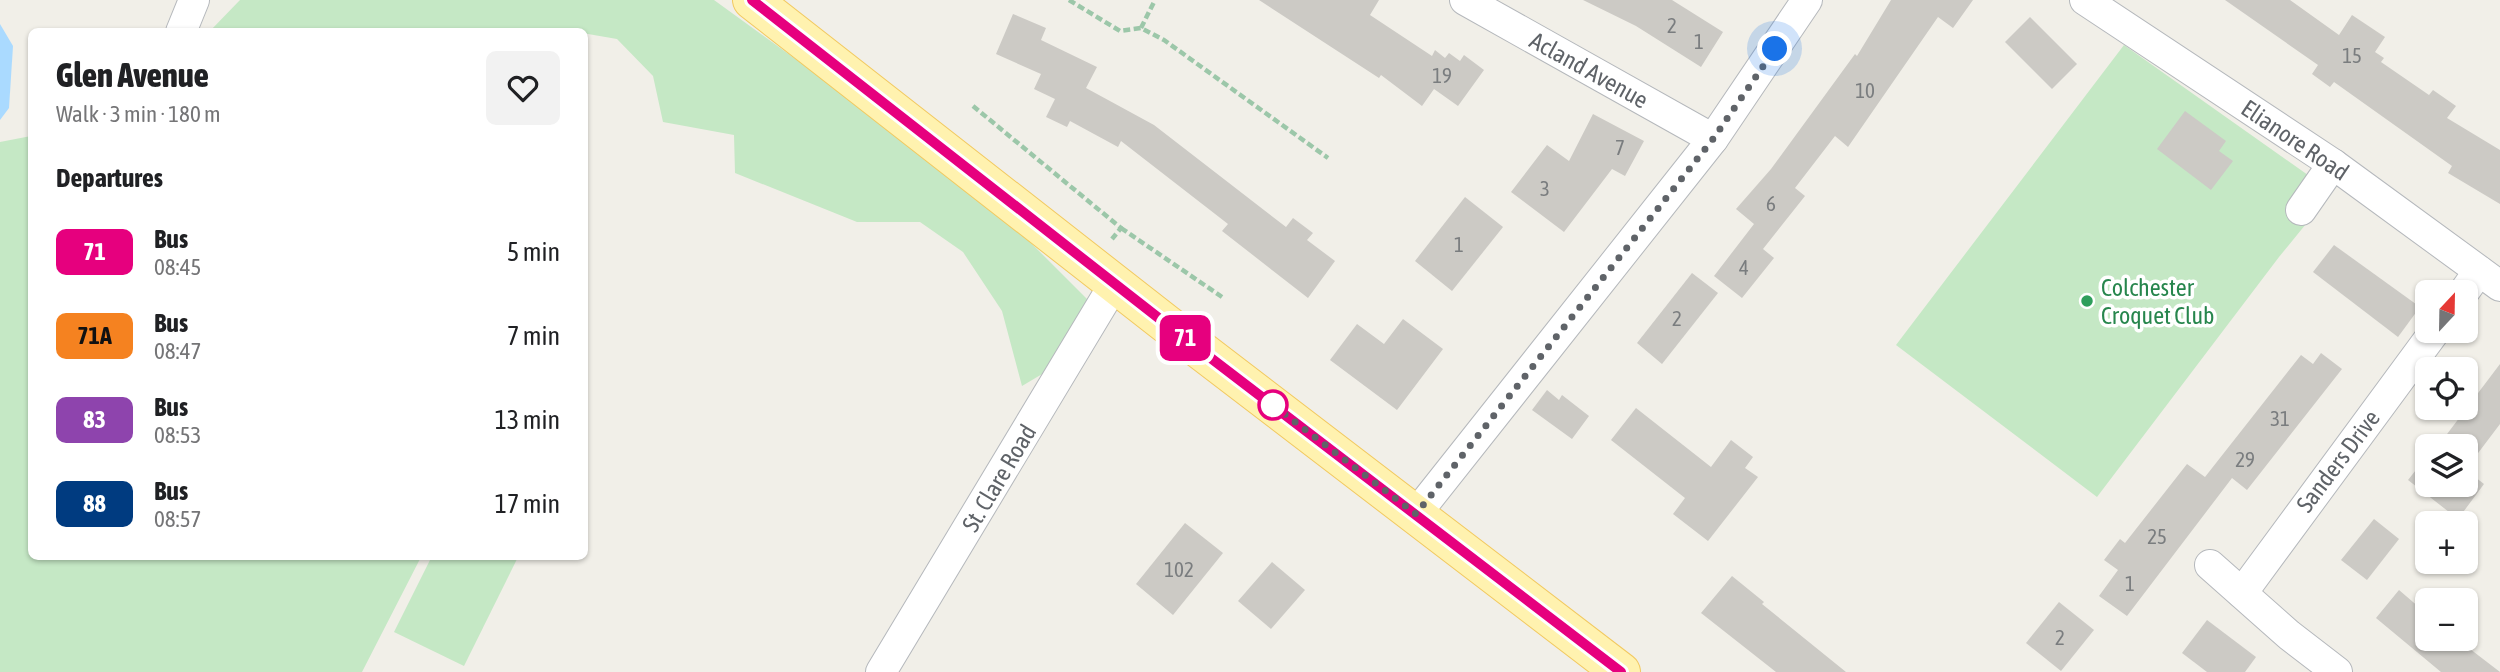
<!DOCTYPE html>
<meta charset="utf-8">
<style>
:root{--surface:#fff;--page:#f2f2f2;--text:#202124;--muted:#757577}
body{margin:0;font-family:"Asap Condensed",sans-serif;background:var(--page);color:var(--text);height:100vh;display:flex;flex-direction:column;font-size:26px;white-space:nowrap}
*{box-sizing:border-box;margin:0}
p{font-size:23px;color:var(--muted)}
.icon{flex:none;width:38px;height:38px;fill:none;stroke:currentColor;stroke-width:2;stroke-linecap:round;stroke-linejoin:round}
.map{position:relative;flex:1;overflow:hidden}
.sheet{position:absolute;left:28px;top:28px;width:560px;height:532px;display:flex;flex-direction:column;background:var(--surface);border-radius:10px;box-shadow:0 2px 5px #0004}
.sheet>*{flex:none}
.badge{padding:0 14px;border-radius:10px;font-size:24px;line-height:46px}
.needle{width:46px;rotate:22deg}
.buttons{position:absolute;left:2415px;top:280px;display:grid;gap:14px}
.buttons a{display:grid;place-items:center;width:63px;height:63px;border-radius:10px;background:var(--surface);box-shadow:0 2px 5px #0004;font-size:35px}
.you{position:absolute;width:35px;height:35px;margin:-18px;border:5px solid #fff;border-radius:50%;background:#1a73e8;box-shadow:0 0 0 10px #1a73e833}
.map>.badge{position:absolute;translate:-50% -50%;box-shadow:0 0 0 4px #fff}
h2{padding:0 28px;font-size:26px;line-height:63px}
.round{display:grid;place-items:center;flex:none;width:74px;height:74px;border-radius:10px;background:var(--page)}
.summary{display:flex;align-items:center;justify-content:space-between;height:119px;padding:0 28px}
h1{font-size:33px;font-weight:800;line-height:52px}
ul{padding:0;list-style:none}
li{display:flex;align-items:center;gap:21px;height:84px;padding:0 28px}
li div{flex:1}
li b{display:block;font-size:26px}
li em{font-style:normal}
li .badge{min-width:77px;font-weight:700;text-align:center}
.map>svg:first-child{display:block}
.green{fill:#c5e8c5}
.water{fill:#aadaff}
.building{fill:#cccac5}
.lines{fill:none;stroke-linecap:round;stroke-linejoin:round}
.minor-casing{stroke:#b5b8bc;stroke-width:32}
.major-casing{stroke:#f2c960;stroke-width:40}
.path{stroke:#9cc7a9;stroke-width:4.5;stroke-dasharray:7 3.5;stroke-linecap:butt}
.minor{stroke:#fff;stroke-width:30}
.major{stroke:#fff2af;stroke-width:38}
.line-casing{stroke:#fff;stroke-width:16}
.line{stroke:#e6007e;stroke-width:10}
.walk{stroke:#5f6368;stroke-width:7;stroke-dasharray:0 12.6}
.leisure-dot{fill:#2e9e5b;stroke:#fff;stroke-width:2.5}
.stop-dot{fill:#fff;stroke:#e6007e;stroke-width:3.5}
.labels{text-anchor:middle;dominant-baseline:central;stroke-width:7;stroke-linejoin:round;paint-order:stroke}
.number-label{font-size:21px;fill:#7a7d7f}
.street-label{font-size:24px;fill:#5f6368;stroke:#fff}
.leisure-label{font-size:24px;fill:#27864d;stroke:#fff;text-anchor:start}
</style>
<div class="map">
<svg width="2500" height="672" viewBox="0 0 2500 672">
<rect width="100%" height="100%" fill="#f1efe8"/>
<!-- green -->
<g class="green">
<polygon points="240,0 714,0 863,108 1022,234 1091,303 1059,364 1022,386 1002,311 963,252 920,222 857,222 735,173 734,135 663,122 653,76 617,39 559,29 557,32 209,32"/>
<polygon points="2124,45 2332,192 2279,257 2097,497 1896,345"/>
<polygon points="31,136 32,556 421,557 362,672 0,672 0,142"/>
<polygon points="432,556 518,557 464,666 394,632"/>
</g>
<!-- water -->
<polygon class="water" points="0,24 13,46 9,108 0,120"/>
<!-- building -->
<g class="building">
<polygon points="1259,0 1379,0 1370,15 1432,56 1435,50 1445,58 1449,53 1460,61 1464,55 1484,70 1458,106 1434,89 1422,106 1381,75 1379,78"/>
<polygon points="1583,0 1672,0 1723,32 1701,67 1636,26"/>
<polygon points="1891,0 1973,0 1953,28 1938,17 1848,147 1835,136 1795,188 1805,196 1763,249 1774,258 1742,298 1714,276 1754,224 1736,209 1771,169 1855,54 1857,56"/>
<polygon points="2225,0 2290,0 2339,35 2352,15 2385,37 2375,52 2384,58 2381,62 2429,95 2433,90 2456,106 2447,118 2500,150 2500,204 2448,173 2452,166 2334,82 2330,87 2312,74 2318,65"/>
<polygon points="1013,14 1046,28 1041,40 1097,67 1086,88 1154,125 1286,227 1293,218 1313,233 1307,240 1335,261 1308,298 1222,231 1228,224 1121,141 1118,147 1070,121 1067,127 1046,117 1055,99 1034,89 1041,74 996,54"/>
<polygon points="2030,17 2077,64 2052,89 2005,42"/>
<polygon points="2185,111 2226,141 2219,151 2233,161 2211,190 2157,149"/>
<polygon points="1593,114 1644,141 1625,176 1612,169 1564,232 1511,192 1547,145 1569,161"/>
<polygon points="1465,197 1503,227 1452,291 1415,261"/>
<polygon points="2334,245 2420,307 2398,337 2313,272"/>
<polygon points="1692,273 1718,293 1662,364 1637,343"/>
<polygon points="1403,319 1443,349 1397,410 1330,360 1357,324 1384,344"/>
<polygon points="2321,353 2342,369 2247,490 2232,478 2127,616 2099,596 2118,570 2104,560 2120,539 2125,543 2187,464 2205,477 2301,355 2313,364"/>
<polygon points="2500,364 2500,424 2466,469 2466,446 2438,446"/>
<polygon points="1547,390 1559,400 1562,395 1589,416 1572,439 1532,410"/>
<polygon points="1636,408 1711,467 1731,440 1753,457 1745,468 1758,477 1708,541 1673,514 1685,498 1611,440"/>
<polygon points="2427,456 2427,485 2466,485 2466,470 2484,484 2458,519 2408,480"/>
<polygon points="2374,519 2399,539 2367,580 2341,560"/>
<polygon points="1185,523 1223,553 1173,615 1136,584"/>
<polygon points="1272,562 1305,590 1271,629 1238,601"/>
<polygon points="1732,576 1764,602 1762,604 1846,672 1776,672 1701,613"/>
<polygon points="2399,590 2427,614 2427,639 2457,639 2500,672 2441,672 2376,618"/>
<polygon points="2059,602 2094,630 2061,671 2026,643"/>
<polygon points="2207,620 2256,657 2245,672 2207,672 2182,653"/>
</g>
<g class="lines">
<defs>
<g id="minor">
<polyline points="1465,0 1713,139"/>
<polyline points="2085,0 2333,164 2500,286"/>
<polyline points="181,32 194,0"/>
<polyline points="2301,210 2333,164"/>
<polyline points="2464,292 2479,271"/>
<polyline points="1416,514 1713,139 1807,0"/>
<polyline points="2210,565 2289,635 2337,672"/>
<polyline points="2242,593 2435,331"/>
<polyline points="881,672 1115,283"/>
</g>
<polyline id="major" points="752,0 1165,323 1621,672"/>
</defs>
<!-- minor casing -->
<use href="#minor" class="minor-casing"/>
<!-- major casing -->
<use href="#major" class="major-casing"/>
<!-- path -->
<g class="path">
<polyline points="1069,0 1120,31 1141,28 1164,40 1328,158"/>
<polyline points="1141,28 1155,0"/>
<polyline points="973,106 1121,228 1112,239"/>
<polyline points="1121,228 1222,297"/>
</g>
<!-- minor -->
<use href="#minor" class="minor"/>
<!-- major -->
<use href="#major" class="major"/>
</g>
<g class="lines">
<defs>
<polyline id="line" points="752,0 1165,323 1621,672"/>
</defs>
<!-- line casing -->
<use href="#line" class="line-casing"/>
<!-- line -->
<use href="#line" class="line"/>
<!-- walk -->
<polyline class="walk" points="1273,405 1269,402 1416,514 1713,139 1775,49"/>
</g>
<!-- markers -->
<circle class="leisure-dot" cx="2087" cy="301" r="7"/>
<circle class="stop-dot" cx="1273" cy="405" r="14"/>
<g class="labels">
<!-- number labels -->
<g class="number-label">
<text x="1672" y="25">2</text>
<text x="1699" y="41">1</text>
<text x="2352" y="55">15</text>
<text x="1442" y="75">19</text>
<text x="1865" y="90">10</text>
<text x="1620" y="147">7</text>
<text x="1545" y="188">3</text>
<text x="1771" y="203">6</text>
<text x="1459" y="244">1</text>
<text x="1744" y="267">4</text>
<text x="1677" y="318">2</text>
<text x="2280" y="418">31</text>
<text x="2245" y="459">29</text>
<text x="2157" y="536">25</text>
<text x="1179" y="569">102</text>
<text x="2130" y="583">1</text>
<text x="2060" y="637">2</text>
</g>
<!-- street labels -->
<g class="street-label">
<text transform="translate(1589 70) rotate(29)">Acland Avenue</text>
<text transform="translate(2295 140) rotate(34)">Elianore Road</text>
<text transform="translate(2338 461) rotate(-53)">Sanders Drive</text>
<text transform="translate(999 478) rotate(-59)">St. Clare Road</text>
</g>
<!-- leisure labels -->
<g class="leisure-label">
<text x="2101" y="287">Colchester<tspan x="2101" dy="28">Croquet Club</tspan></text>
</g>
</g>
</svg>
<div class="buttons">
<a><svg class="needle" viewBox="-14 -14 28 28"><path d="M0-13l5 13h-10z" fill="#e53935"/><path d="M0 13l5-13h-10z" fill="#757577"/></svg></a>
<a><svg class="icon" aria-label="locate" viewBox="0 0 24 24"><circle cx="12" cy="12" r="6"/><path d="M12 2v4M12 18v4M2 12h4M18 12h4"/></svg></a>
<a><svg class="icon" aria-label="layers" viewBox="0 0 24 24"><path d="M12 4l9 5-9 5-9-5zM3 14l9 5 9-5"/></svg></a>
<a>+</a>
<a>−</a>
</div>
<div class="you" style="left:1775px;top:49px"></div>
<b class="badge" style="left:1185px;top:338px;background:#e6007e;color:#fff">71</b>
<section class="sheet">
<div class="summary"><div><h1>Glen Avenue</h1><p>Walk · 3 min · 180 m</p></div><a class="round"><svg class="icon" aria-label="heart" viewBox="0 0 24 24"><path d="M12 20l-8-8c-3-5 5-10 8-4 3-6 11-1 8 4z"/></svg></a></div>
<h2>Departures</h2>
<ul>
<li><span class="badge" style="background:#e6007e;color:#fff">71</span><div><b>Bus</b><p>08:45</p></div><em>5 min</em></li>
<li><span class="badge" style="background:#f58220;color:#111">71A</span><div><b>Bus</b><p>08:47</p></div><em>7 min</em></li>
<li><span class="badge" style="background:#8e44ad;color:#fff">83</span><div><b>Bus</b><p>08:53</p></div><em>13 min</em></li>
<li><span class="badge" style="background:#003b80;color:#fff">88</span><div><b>Bus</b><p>08:57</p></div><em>17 min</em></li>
</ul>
</section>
</div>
